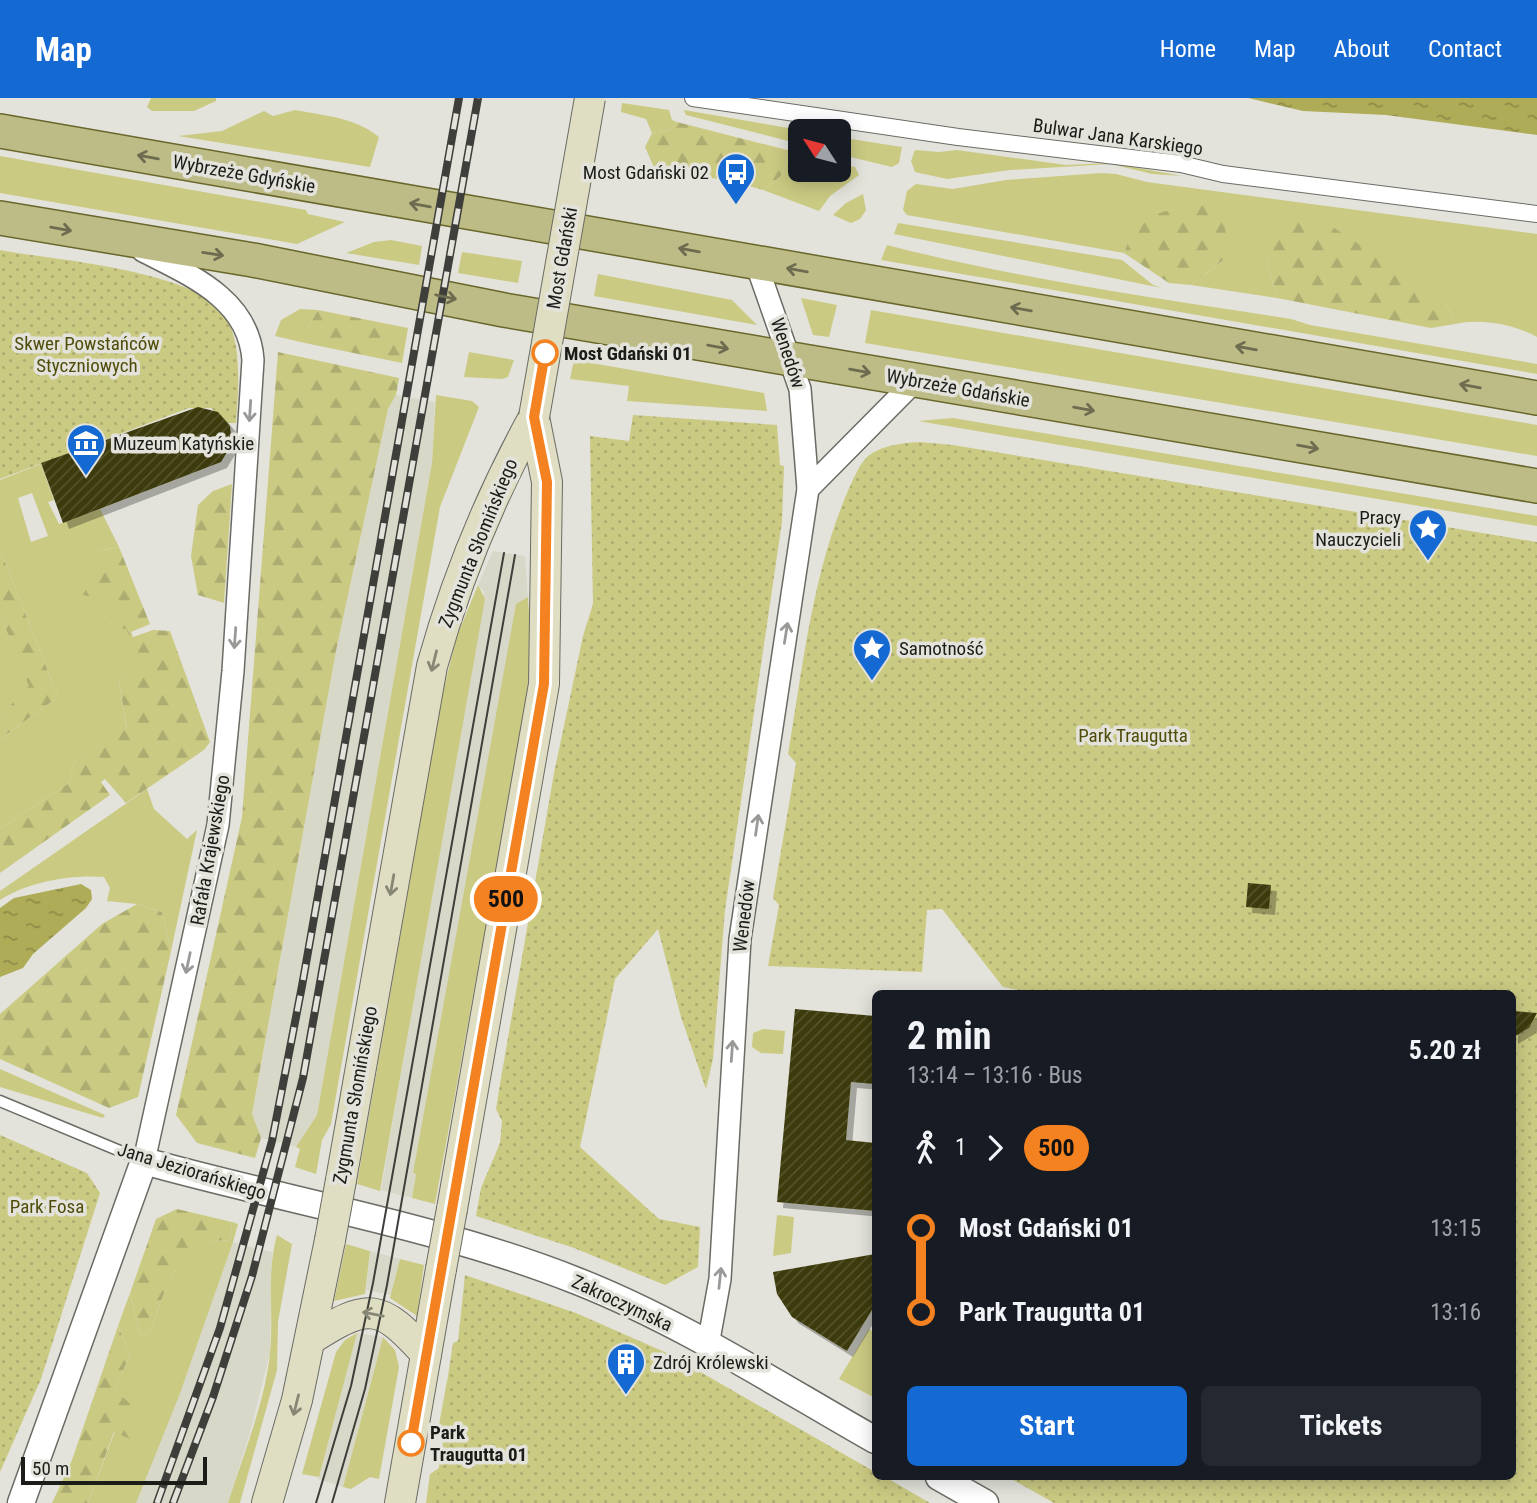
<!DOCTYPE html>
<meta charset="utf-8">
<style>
:root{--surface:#171b24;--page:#242831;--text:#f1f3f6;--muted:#9ea1a6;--accent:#1569d3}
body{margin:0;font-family:"Roboto Condensed",sans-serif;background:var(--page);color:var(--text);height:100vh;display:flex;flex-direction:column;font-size:26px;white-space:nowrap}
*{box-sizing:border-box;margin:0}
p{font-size:23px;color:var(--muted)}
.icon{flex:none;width:38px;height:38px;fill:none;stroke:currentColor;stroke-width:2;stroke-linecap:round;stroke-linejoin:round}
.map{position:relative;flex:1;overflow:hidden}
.side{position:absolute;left:872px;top:892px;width:644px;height:490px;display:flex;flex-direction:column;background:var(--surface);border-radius:10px;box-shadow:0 4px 18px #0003}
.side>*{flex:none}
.badge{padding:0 14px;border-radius:23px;font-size:24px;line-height:46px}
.needle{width:46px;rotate:306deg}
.controls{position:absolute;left:788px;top:21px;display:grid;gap:14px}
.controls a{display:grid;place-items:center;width:63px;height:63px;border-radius:10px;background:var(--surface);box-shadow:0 4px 18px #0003;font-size:35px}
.scale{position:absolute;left:21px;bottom:18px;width:186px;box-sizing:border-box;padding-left:7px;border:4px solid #1c1c19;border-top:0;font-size:19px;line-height:24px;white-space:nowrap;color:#1c1c19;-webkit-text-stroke:5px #e3e3dc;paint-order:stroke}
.map>.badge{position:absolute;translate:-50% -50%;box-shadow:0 0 0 4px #fff}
.legs{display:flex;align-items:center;gap:10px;height:77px;padding:0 35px;font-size:23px}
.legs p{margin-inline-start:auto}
.overview{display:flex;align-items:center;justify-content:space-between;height:119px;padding:0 35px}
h1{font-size:38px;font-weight:700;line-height:52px}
.button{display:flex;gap:14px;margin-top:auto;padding:14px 35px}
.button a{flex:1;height:80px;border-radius:10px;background:var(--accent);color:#fff;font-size:28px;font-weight:700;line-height:80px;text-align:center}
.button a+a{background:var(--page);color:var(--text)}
ul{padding:0 35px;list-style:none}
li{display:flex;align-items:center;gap:24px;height:84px;font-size:26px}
li i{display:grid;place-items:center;width:10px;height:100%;margin:0 9px;background:currentColor}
li i::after{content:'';width:18px;height:18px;margin:-9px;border:5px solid;border-radius:50%;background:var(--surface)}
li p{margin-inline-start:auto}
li:first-child i{background:linear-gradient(#0000 50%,currentColor 0)}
li:last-child i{background:linear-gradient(currentColor 50%,#0000 0)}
header{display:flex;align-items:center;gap:42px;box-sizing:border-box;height:98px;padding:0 35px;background:var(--accent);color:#fff}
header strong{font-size:33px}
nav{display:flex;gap:38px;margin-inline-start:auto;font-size:24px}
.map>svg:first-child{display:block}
.built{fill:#d8d8c9}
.green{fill:#cbca83;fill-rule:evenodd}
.forest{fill:url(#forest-firs)}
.park{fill:url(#park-dots)}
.water{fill:url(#water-ripples)}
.building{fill:url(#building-hatch);filter:url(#shadow)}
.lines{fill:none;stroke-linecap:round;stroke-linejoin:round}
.service-casing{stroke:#6b6b65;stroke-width:13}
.pedestrian-casing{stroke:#6b6b65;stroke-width:18}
.minor-casing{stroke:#6b6b65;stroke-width:24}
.tertiary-casing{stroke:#6b6b65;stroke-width:29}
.secondary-casing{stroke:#6b6b65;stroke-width:32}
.primary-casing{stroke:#69672b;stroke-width:36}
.service{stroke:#fff;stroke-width:10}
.pedestrian{stroke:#fff;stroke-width:16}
.minor{stroke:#fff;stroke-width:21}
.tertiary{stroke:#fff;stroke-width:26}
.secondary{stroke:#dfdec2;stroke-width:30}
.primary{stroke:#bebc86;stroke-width:33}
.tram{stroke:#3e3e3b;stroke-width:2}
.rail-casing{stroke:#3e3e3b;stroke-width:8}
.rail{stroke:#e3e3dc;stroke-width:5;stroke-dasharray:16;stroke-linecap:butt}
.secondary-bridge-casing{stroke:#6b6b65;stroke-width:32;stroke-linecap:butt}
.secondary-bridge{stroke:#dfdec2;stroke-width:30}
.oneway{stroke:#6d6c50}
.oneway2{stroke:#999998}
.oneway3{stroke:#878776}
.line-1-casing{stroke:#fff;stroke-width:16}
.line-1{stroke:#f58220;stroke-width:10}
.stop-1-dot{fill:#fff;stroke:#f58220;stroke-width:3.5}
.labels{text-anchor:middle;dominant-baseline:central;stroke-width:7;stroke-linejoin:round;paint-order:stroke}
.street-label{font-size:19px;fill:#1c1c19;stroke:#e3e3dc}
.poi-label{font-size:19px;fill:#1c1c19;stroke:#e3e3dc;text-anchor:start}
.park-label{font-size:19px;fill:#504d0b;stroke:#e3e3dc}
.stop-label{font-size:19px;font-weight:bold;fill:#1c1c19;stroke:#e3e3dc;text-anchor:start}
</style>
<header>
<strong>Map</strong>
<nav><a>Home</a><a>Map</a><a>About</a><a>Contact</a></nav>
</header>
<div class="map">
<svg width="1537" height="1405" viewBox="0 0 1537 1405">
<defs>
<pattern id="forest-firs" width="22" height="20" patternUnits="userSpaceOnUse" patternTransform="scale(1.75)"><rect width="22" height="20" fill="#cbca83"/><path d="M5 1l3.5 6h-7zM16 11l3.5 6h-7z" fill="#aead71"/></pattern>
<pattern id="park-dots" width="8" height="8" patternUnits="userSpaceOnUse" patternTransform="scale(1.75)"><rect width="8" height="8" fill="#cbca83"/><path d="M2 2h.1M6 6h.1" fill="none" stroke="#aead71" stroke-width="1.8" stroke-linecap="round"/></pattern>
<pattern id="water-ripples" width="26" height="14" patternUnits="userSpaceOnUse" patternTransform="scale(1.75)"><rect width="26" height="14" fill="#afac58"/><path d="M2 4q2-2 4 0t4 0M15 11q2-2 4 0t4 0" fill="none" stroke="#8e8b48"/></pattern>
<pattern id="building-hatch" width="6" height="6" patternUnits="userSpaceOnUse" patternTransform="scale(1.75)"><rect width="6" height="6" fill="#3c3a0b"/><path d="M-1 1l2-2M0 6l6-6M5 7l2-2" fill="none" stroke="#55542e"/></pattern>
<filter id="shadow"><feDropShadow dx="6" dy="6" stdDeviation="0" flood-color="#0004"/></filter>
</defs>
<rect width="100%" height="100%" fill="#e3e3dc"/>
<!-- built -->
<g class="built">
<polygon points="396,297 435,304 432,365 317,1017 296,1049 261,1040 252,1017 336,553 388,311"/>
<polygon points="493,453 525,458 528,499 516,507 414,1074 416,1075 412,1100 381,1092 484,494 478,487"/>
<polygon points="233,1144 272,1154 270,1255 249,1338 228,1405 123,1405 215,1153"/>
<polygon points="370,1153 400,1161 391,1197 366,1192"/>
<polygon points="357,1235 383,1239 343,1389 318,1381"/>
</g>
<!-- green -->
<g class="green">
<polygon points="151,0 216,0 216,3 194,13 152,13 147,9"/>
<polygon points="622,5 669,12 672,22 677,24 670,32 652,35 646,21 621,14"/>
<path d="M295,12C326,18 354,19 379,39L370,69L178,38L222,33L264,13L273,18Z"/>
<polygon points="684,12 806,33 800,33 800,46 686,17"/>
<polygon points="838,39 902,49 899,65 892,69 838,56"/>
<polygon points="915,52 939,54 957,52 1066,67 1111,65 1182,78 1152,76 1111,66 1010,72 947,81 915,74 911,63"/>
<polygon points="791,53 800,55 800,72 838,72 838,65 855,69 859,77 830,98 819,113 763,92 781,78"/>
<polygon points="0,58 306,112 308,116 345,124 297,146 0,95"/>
<path d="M1101,75L1116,76L1147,84L1537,136V239C1514,226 1480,220 1455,226L1445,203L1266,160L1277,200L1191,187L1226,160L1137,123L1124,155L907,117L903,112L907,93L916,86L953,91L1006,82Z"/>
<polygon points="863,96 866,112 860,121 851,125 833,117 846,105"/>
<polygon points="898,125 1122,162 1153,187 1162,190 894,136"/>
<polygon points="391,142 422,148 419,167 346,155 374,144"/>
<path d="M887,147C1019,181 1156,200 1291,221L1310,227L1537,266V276L881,162Z"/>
<polygon points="462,154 522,163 518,185 458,175"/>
<polygon points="598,176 732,202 757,227 594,198"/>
<polygon points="801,200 837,207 829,239 813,237"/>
<polygon points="300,211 318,212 305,234 305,245 275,238 281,222"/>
<polygon points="871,212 1537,327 1537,358 865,245"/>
<polygon points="469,254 514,262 508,279 502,281 464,279"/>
<polygon points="574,262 764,295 767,313 627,303 629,288 570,281"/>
<polygon points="436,297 472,303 479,309 440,409 331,1026 322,1042 316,1076 295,1069 300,1051 296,1049 317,1017 432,365"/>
<polygon points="953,320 1537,418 1537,428 918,323"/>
<path d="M41,366L54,402L48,404L59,426L100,411L119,449L97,453L111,503L144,563L119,584L127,632L75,663L69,685L0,731V641L58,599L0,451V382ZM32,395L48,438L31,444L18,400Z"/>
<polygon points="478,487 485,501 380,1093 357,1086 443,593 457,538"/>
<polygon points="528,499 531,547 526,608 435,1106 412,1100 416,1076 413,1075 516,506"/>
<polygon points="0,516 30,588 0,618"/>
<path d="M147,691L154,711L187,741L197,732L171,853L162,814L137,806L107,803L110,790L104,779C72,776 27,784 0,802V793Z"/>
<polygon points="763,931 785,933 783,956 761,955 752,949 753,935"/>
<polygon points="0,971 105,1017 103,1020 0,989"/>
<polygon points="777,1117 794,1119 791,1155 773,1158"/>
<path d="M232,1124L238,1126L233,1144L179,1298L136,1405H88L115,1333V1292L130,1256L118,1228L130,1195L141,1239L150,1233C161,1206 173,1157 202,1145C210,1142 221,1143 230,1142Z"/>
<path d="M277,1137L292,1146L278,1224L277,1272L240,1405H228C243,1357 265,1305 270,1255C274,1215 266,1176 277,1137Z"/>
<polygon points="346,1146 370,1153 365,1196 334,1203"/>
<polygon points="400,1161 424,1167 417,1218 390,1200"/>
<polygon points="869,1231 875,1235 875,1300 839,1281"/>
<polygon points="357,1235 319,1379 302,1376 336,1254 345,1242"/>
<polygon points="383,1239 395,1252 399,1269 379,1381 370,1379 351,1391 343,1389"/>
<polygon points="447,1283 461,1308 468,1405 426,1405 430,1376 439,1370 444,1339 438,1332"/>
</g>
<!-- forest -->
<g class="forest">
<polygon points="677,24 791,53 781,78 763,92 728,82 656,74 645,49 652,35 670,32"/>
<polygon points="1211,107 1225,116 1226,160 1191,187 1169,185 1124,155 1136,123 1175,110"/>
<polygon points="1316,118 1445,203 1455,226 1431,230 1277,200 1266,160 1284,128"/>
<polygon points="318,212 408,230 402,265 305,245 305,234"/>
<polygon points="278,254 399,280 396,297 388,311 336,553 252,1016 261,1040 255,1060 197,1045 176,1017 242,719"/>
<polygon points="232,386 224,505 198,497 191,458 198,407 213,393"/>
<polygon points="119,449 150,526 131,534 133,539 153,532 170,533 210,644 204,652 126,705 105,681 101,684 110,697 0,775 0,731 69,685 75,663 127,631 119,584 143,563 126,531 110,528 111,503 83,497 84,479 97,467 97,453"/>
<polygon points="0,451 58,599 0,641 0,618 29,588 0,516"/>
<polygon points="137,806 162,814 171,853 138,999 109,1010 0,961 0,916 102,826"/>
<path d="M177,1111L232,1124L230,1142C221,1143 210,1142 203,1145C173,1157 161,1206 150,1233L141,1239L130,1195L156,1121Z"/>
<polygon points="118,1228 130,1256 115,1292 137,1312 130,1341 114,1334 88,1405 52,1405 72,1362"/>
</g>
<!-- park -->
<g class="park">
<path d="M0,152C53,162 199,172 226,219C243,249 238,293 236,325H228L211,310H189L0,381Z"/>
<polygon points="633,317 777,327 780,367 784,368 782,424 725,812 713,961 706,991 681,919 658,831 615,881 580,1049 659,1121 700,1129 698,1169 665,1187 574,1150 476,1118 481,1090 500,1045 502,1023 496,1011 501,980 554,675 583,538 593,506 590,338 629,343"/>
<path d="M920,344L953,347L1537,444V1405H1054L1008,1379H1512V896H1038L1003,889L942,811L927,812L922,874L768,868L779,807L773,800L796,665L788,656C803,568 812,478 847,395C852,384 859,366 868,358C882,347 903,345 920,344Z"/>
<polygon points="0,1037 87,1075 100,1095 41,1281 0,1374"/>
<polygon points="465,1177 576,1215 669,1256 875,1374 875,1379 885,1379 930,1405 433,1405 451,1299 446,1291 453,1245 458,1243"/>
</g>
<!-- water -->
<g class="water">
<polygon points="1248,0 1537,0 1537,37 1386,17 1303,13"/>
<polygon points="81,786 91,792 92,801 86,810 33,856 23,870 0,879 0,810 14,800"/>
</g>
<!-- building -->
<g class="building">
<polygon points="198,309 218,314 230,328 232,346 221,364 63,425 41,365"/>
<polygon points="1248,785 1271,787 1269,811 1246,809"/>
<polygon points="795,911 875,918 875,986 851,984 846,1042 875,1045 875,1113 777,1104"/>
<polygon points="1512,913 1537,915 1529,930 1512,940"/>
<polygon points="875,1156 875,1207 847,1253 792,1219 777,1196 773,1174"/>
</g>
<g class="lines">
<defs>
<polyline id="service" points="0,1003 144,1063"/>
<polyline id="pedestrian" points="693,0 958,39 1181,66 1223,76 1537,116"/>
<g id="minor">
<path d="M143,153C190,177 249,201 253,262L233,573L218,727L144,1063"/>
<polyline points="808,391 915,283"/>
<polyline points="708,1247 720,1181 740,841 808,391 800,291 756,165"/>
</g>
<g id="tertiary">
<polyline points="939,1379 985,1405"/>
<path d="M21,1405L144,1063C287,1103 438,1128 577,1183C681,1224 778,1287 875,1342"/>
</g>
<g id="secondary">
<path d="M341,1082L432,568C456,482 491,397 534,319"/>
<polyline points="452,1111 544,586 547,384 534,319"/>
<path d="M311,1241C369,1204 380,1205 426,1256"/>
<polyline points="267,1405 297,1302 330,1142"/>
<polyline points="400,1405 441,1171"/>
</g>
<g id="primary">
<polyline points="0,33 1537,300"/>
<polyline points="0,120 253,162 504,212 1537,388"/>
</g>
</defs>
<!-- service casing -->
<use href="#service" class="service-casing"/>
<!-- pedestrian casing -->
<use href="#pedestrian" class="pedestrian-casing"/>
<!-- minor casing -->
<use href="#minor" class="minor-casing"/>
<!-- tertiary casing -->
<use href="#tertiary" class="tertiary-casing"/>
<!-- secondary casing -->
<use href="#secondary" class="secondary-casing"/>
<!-- primary casing -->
<use href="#primary" class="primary-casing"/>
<!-- service -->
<use href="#service" class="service"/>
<!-- pedestrian -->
<use href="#pedestrian" class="pedestrian"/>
<!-- minor -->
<use href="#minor" class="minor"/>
<!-- tertiary -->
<use href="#tertiary" class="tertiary"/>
<!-- secondary -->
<use href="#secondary" class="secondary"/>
<!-- primary -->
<use href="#primary" class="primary"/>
<!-- tram -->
<g class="tram">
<polyline points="528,318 584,0"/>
<polyline points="539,320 596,0"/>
<polyline points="316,1405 351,1288 373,1185 504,455"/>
<polyline points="332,1405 365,1291 387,1187 515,457"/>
</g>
<defs>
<g id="rail">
<polyline points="157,1405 220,1230 272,1043 302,888 459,0"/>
<polyline points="173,1405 213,1299 252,1178 303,980 478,0"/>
</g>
</defs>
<!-- rail casing -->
<use href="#rail" class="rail-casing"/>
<!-- rail -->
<use href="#rail" class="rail"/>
<defs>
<g id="secondary-bridge">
<polyline points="534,319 590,0"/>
<polyline points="330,1142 341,1082"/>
<polyline points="441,1171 452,1111"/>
</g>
</defs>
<!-- secondary-bridge casing -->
<use href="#secondary-bridge" class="secondary-bridge-casing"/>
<!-- secondary-bridge -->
<use href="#secondary-bridge" class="secondary-bridge"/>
</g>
<!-- one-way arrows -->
<defs><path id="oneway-shaft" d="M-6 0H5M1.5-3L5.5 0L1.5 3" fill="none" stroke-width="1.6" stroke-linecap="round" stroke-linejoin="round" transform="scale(1.75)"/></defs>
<g class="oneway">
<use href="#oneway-shaft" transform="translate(148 59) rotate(-170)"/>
<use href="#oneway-shaft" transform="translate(420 107) rotate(-170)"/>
<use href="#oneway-shaft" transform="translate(61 131) rotate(10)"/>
<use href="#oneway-shaft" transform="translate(689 152) rotate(-170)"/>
<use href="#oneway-shaft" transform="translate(213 156) rotate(9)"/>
<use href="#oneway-shaft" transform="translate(797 172) rotate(-170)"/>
<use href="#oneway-shaft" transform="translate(446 199) rotate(12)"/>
<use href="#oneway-shaft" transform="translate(1021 211) rotate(-170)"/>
<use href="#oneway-shaft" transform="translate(718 249) rotate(10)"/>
<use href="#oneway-shaft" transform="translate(1246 250) rotate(-170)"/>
<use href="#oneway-shaft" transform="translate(860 273) rotate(10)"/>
<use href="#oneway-shaft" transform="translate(1470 288) rotate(-170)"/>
<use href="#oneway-shaft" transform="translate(1084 311) rotate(10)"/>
<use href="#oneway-shaft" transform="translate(1308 349) rotate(10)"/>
</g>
<g class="oneway2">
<use href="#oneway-shaft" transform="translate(250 313) rotate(94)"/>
<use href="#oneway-shaft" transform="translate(786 535) rotate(-81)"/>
<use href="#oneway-shaft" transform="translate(235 540) rotate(94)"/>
<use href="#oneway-shaft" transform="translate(757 727) rotate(-82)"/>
<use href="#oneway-shaft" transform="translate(188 865) rotate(102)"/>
<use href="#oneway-shaft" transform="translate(732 953) rotate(-86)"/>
<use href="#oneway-shaft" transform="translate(720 1180) rotate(-84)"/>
</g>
<g class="oneway3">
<use href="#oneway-shaft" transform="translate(434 563) rotate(104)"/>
<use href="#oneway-shaft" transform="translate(392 787) rotate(100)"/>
<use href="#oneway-shaft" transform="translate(373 1216) rotate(-169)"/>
<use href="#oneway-shaft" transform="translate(296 1307) rotate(104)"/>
</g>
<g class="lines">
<defs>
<polyline id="line-1" points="411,1345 544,586 547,384 534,319 545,255"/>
</defs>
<!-- line-1 casing -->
<use href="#line-1" class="line-1-casing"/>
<!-- line-1 -->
<use href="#line-1" class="line-1"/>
</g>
<!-- icons -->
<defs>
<symbol id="bus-pin" viewBox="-11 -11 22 30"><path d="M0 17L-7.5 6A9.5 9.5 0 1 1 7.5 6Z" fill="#1569d3" stroke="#e3e3dc"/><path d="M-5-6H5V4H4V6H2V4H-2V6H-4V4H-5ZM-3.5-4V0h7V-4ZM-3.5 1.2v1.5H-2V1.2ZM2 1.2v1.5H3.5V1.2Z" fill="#fff"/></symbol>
<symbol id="museum-pin" viewBox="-11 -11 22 30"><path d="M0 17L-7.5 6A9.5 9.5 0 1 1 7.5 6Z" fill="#1569d3" stroke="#e3e3dc"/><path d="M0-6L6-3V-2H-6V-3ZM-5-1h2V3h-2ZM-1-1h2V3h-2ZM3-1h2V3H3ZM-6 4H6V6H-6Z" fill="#fff"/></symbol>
<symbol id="sight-pin" viewBox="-11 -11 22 30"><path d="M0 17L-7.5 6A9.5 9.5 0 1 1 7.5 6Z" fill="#1569d3" stroke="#e3e3dc"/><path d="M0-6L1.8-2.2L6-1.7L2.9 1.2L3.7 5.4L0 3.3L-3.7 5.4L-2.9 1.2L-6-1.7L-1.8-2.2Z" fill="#fff"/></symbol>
<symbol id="building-pin" viewBox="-11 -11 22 30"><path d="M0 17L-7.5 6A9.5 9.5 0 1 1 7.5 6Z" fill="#1569d3" stroke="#e3e3dc"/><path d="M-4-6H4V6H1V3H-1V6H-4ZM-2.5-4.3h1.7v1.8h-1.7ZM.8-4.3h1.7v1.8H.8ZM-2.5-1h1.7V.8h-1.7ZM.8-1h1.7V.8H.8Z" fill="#fff"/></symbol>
</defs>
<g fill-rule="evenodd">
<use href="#bus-pin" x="714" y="52" width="44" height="60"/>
<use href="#museum-pin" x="64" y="323" width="44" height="60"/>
<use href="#sight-pin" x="1406" y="408" width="44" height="60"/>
<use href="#sight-pin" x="850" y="528" width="44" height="60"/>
<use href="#building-pin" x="604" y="1242" width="44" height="60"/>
</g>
<!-- markers -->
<g class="stop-1-dot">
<circle cx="545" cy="255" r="12"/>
<circle cx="411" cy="1345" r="12"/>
</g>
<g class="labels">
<!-- street labels -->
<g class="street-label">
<text transform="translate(1118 39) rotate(8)">Bulwar Jana Karskiego</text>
<text transform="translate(244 76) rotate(10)">Wybrzeże Gdyńskie</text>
<text transform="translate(562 160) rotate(-80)">Most Gdański</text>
<text transform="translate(788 255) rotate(72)">Wenedów</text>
<text transform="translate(958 290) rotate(10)">Wybrzeże Gdańskie</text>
<text transform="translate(478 445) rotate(-68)">Zygmunta Słomińskiego</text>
<text transform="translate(210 752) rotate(-80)">Rafała Krajewskiego</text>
<text transform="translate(744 818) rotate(-83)">Wenedów</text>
<text transform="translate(355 997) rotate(-80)">Zygmunta Słomińskiego</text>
<text transform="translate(192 1073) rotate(17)">Jana Jeziorańskiego</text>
<text transform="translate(622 1205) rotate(25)">Zakroczymska</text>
</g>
<!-- poi labels -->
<g class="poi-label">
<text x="709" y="74" text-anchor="end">Most Gdański 02</text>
<text x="113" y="345">Muzeum Katyńskie</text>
<text x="1401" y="419" text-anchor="end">Pracy<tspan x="1401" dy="22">Nauczycieli</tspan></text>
<text x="899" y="550">Samotność</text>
<text x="653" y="1264">Zdrój Królewski</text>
</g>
<!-- park labels -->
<g class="park-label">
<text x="87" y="245">Skwer Powstańców<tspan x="87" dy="22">Styczniowych</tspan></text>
<text x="1133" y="637">Park Traugutta</text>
<text x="47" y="1108">Park Fosa</text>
</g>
<!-- stop labels -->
<g class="stop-label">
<text x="564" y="255">Most Gdański 01</text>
<text x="430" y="1334">Park<tspan x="430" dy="22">Traugutta 01</tspan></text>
</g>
</g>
</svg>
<div class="controls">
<a><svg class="needle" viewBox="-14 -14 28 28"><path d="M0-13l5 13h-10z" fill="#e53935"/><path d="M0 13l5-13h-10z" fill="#9ea1a6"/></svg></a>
</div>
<div class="scale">50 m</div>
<b class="badge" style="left:506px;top:801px;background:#f58220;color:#111">500</b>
<section class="side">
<div class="overview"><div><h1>2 min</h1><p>13:14 – 13:16 · Bus</p></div><b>5.20 zł</b></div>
<div class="legs"><svg class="icon" aria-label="walk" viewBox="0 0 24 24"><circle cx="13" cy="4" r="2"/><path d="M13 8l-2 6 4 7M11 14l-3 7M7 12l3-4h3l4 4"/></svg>1<svg class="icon" aria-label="forward" viewBox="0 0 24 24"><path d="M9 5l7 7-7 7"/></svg><b class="badge" style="background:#f58220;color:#111">500</b></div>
<ul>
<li><i style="color:#f58220"></i><b>Most Gdański 01</b><p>13:15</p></li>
<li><i style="color:#f58220"></i><b>Park Traugutta 01</b><p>13:16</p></li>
</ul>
<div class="button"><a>Start</a><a>Tickets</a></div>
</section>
</div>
